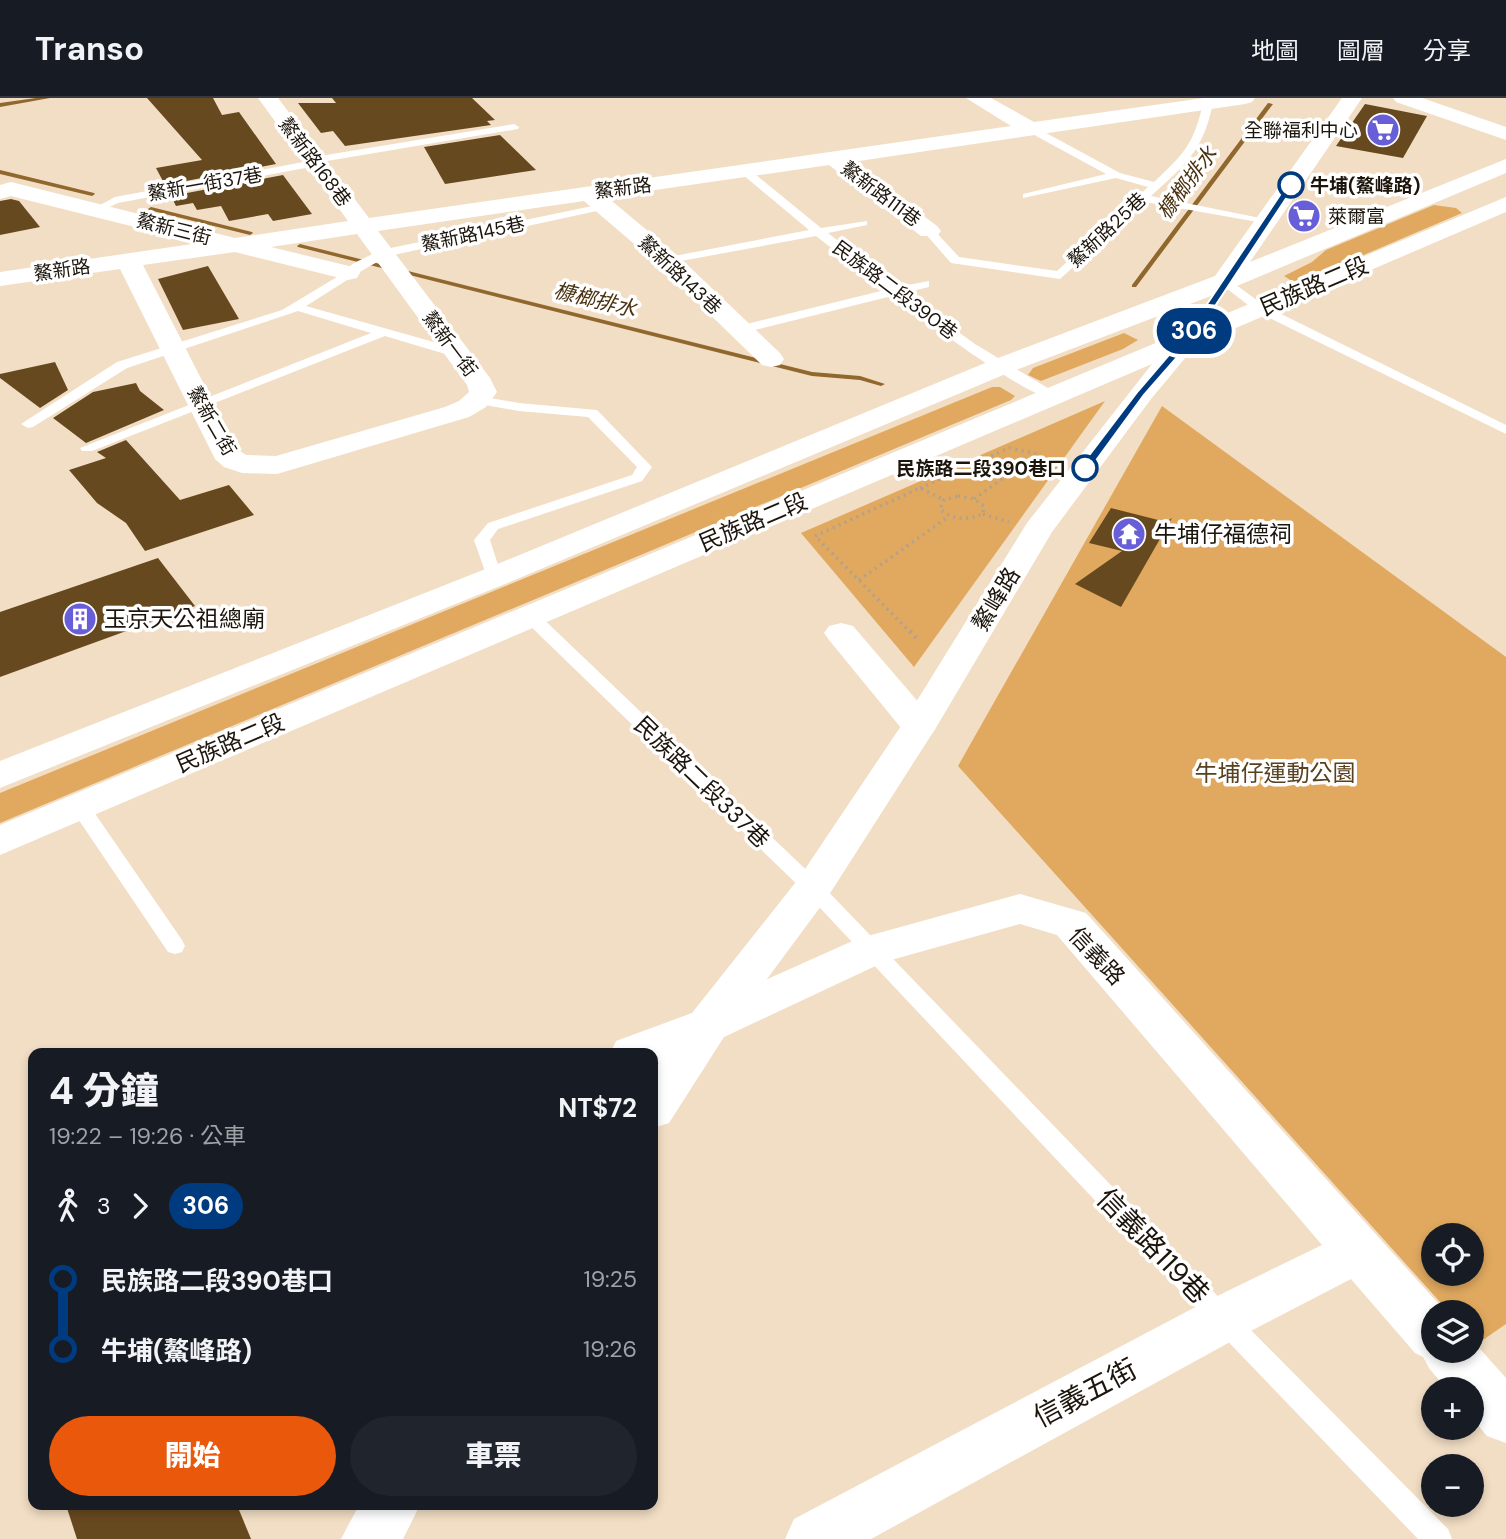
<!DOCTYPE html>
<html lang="zh-TW">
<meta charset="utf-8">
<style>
:root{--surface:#171b24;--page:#20242c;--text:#f1f3f6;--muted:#9ea1a6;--line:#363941;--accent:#ea580c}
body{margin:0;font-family:"DM Sans","Noto Sans TC",sans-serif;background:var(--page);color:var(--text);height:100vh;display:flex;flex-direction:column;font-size:26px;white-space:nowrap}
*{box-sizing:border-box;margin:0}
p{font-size:23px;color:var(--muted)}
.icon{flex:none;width:38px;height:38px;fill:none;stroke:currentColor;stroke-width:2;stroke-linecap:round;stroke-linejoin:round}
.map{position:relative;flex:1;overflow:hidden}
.panel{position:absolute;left:28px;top:950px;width:630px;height:462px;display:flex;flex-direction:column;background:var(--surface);border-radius:14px;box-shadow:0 4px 10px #0003}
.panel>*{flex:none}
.badge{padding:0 14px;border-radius:23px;font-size:24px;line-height:46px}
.fabs{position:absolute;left:1421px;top:1125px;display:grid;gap:14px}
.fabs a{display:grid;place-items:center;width:63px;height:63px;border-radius:50%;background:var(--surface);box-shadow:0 4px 10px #0003;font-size:35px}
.map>.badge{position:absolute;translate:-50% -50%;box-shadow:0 0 0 4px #fff}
.legs{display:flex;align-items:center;gap:10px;height:77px;padding:0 21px;font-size:23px}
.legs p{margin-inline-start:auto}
.headline{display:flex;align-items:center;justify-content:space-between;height:119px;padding:0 21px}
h1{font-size:38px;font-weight:800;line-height:52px}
.action{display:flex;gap:14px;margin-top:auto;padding:14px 21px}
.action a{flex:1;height:80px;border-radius:42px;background:var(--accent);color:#fff;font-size:28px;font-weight:800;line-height:80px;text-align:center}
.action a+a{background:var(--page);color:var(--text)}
ul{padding:0 21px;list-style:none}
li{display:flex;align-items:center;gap:24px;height:70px;font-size:26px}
li i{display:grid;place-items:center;width:10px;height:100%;margin:0 9px;background:currentColor}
li i::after{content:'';width:18px;height:18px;margin:-9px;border:5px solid;border-radius:50%;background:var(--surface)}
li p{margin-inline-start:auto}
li:first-child i{background:linear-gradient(#0000 50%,currentColor 0)}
li:last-child i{background:linear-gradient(currentColor 50%,#0000 0)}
header{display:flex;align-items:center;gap:42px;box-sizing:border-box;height:98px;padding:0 35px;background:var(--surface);border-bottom:2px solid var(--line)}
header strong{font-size:33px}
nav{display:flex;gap:38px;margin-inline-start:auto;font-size:24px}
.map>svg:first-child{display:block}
.green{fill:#e0a95f;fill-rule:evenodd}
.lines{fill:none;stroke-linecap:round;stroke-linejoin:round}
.stream{fill:#90672c;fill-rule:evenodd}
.building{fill:#67491f}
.path-far1{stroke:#b2a18d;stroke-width:3.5;stroke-dasharray:2 4.5;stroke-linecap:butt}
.path{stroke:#b2a18d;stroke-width:4.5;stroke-dasharray:2 5;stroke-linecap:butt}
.lane{fill:#fff;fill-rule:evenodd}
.street{fill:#fff;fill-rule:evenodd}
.secondary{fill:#fff;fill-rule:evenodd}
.line-1{fill:#003b80;stroke:#fff;stroke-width:2}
.stop-1-dot{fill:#fff;stroke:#003b80;stroke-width:3.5}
.labels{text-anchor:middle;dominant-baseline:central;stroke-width:7;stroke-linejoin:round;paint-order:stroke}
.far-poi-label{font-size:19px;fill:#1c150c;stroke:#fff;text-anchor:end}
.far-street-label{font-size:19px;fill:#1c150c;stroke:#fff}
.far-stop-label{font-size:19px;font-weight:bold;fill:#1c150c;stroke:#fff;text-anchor:start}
.far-water-label{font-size:21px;font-style:italic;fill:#4a3210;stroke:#fff}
.street-label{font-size:23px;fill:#1c150c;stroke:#fff}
.poi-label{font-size:23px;fill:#1c150c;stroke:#fff;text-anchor:start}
.park-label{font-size:23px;fill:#59401f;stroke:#fff}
.near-street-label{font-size:28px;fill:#1c150c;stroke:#fff}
</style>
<header>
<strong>Transo</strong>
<nav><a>地圖</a><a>圖層</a><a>分享</a></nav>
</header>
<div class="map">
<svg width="1506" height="1441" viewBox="0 0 1506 1441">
<rect width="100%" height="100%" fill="#f2dec5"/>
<!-- green -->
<g class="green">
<polygon points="1434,107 1456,110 1462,115 1305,182 1295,185 1284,178 1312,164 1326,152"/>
<polygon points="1124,235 1138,242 1123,251 1041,283 1028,277 1033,270"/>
<polygon points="992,289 1000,289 1015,298 1011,302 0,725 0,695"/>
<polygon points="1105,303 914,569 801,435"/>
<path d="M1162,308L1506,559V1226L1477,1246L1472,1240V1214H1449L958,668ZM1433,1138H1472V1176H1433Z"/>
</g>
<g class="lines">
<!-- stream -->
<g class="stream">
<polygon points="36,0 50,0 0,9 0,5"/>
<polygon points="1268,5 1273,6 1136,189 1132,189 1132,187"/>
<polygon points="0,72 94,95 95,96 92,98 0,76"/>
<polygon points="151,109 252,134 253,135 250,137 149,112 148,111"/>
<polygon points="300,146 812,274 860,278 885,286 881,288 860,282 812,278 298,149 297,148"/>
</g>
</g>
<!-- building -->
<g class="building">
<polygon points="147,0 213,0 222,17 239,14 276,66 165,87 156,70 202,62"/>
<polygon points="332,0 472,0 495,22 487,23 491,27 345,48 333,33 321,35 298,5 336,5"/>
<polygon points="1365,6 1427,18 1403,60 1336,48"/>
<polygon points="500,37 536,72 445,86 424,49"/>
<polygon points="283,77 312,116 273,123 268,116 229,123 221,108 197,112 193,105 176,108 171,98"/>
<polygon points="11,101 19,103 40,129 0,137 0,103"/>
<polygon points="208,168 239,221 183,232 158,181"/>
<polygon points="55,264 68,292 40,310 0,280 0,276"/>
<polygon points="136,285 140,293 164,312 86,345 53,320 93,294"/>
<polygon points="126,342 180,402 229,387 254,417 145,453 126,425 97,405 69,372 106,360 97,354"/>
<polygon points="1111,410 1166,424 1172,420 1121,509 1075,486 1122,453 1089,445"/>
<polygon points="158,460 195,508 0,579 0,514"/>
<polygon points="66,1407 237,1407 251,1441 77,1441"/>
</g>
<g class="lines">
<!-- path-far1 -->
<g class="path-far1">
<polyline points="920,390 1009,350 1037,356 974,401"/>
<path d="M958,398L974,401L984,408L983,416C967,422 954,423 940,411L944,402Z"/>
<polyline points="983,416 1009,424"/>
<polyline points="859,482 948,419"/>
<polyline points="911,535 815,438 920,390 944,402"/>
</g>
<!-- path -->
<polyline class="path" points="910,533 919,543"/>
<!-- lane -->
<g class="lane">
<path d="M1208,2L1213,5C1203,53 1186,66 1151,98L1265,121L1269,122V126L1145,104L1060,181L951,165L923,133L933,131L959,159L1057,173L1148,89L1116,80L1023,100V96L1106,76L1027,33V29H1035L1120,75L1154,84C1184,56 1194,46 1203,5Z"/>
<polygon points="514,26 519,29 518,31 321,64 316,68 118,105 97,115 91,112 115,99 309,63 314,59"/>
<path d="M742,72H750L821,130L867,123V127L828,135L897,189L929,183V189L904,195L975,246L1056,295V301C1034,305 915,215 892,198L739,236L734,235V229L885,192L816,138L665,166L663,163L669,159L809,132L742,76Z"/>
<path d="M602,106L606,107V111L389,158C360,172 334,191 306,208L462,252V258H452L385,238L92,353H82L80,350L371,235L298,213L127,270L33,329L28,330L21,326L117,264L282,212L337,179L354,165L381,152Z"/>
<polygon points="1225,179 1265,208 1506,327 1506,336 1257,214 1221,186 1221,180"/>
<polygon points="479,298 519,305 597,312 652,369 642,383 498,431 490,442 502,479 500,482 488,482 474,442 488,425 632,377 637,369 588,319 519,313 474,305 472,302"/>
<polygon points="529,512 535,513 820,785 1232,1213 1448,1431 1452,1441 1418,1441 1214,1229 806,795 523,521 521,517"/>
<polygon points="80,702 87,704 182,842 185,848 182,854 175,856 168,854 70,709 73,704"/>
</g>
<!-- street -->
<g class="street">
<path d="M258,0H278L369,120L1011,28L966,0H991L1034,24L1204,0H1255L1252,4L1245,6L852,64L937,128L941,133L937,138H921L829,67L607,99L678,158L780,255L784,261L780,267L771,269L762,267L660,168L584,103L378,133L490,280L497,294L486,309L469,319L277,376L242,375L224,369L215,361L120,171L0,188V174L199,145L11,98L0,101V87L11,84L235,140L348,123ZM357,136L467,287L469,294L459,303L445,309L276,358L246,357L237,351L143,167L235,154L348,182L357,180L360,175L357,170L271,149Z"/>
<polygon points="1393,0 1422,0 1506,29 1506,42 1396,4"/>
<polygon points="841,525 853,528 932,620 937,628 932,636 919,640 906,636 829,542 824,535 829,528"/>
<polygon points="1020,796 1086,815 1446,1214 1433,1214 1433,1253 1472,1253 1472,1242 1506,1280 1506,1345 1487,1338 1472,1320 1472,1292 1447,1292 1429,1270 1423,1259 1415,1255 1351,1181 1241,1238 871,1441 785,1441 794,1421 1205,1204 1322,1147 1057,837 1020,826 884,864 724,939 653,967 653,956 610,956 616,943 692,915 857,841"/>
</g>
<!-- secondary -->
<g class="secondary">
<polygon points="1342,0 1362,0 1250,164 1506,61 1506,75 1232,190 1008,275 505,486 0,690 0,663 483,472 990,263 1215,178"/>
<polygon points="1506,99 1506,114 1196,247 1151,301 1052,434 937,628 827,800 724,939 669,1025 653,1030 653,974 692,915 799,780 905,622 1027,425 1152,266 0,757 0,727"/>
<polygon points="359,1407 420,1407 403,1441 341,1441"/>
</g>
</g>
<!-- line-1 -->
<polygon class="line-1" points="1288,85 1295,87 1194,240 1144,297 1089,372 1081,372 1081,368 1138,293 1187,236"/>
<!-- icons -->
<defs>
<symbol id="supermarket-disc" viewBox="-11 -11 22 22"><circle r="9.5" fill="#685ed7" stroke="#fff"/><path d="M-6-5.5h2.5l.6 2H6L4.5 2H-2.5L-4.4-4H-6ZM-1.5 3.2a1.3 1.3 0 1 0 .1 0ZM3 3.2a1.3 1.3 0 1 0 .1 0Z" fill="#fff"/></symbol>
<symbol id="temple-disc" viewBox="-11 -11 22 22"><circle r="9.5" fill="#685ed7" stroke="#fff"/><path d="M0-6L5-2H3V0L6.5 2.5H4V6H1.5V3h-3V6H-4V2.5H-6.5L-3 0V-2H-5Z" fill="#fff"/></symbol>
<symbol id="building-disc" viewBox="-11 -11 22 22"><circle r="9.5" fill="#685ed7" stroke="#fff"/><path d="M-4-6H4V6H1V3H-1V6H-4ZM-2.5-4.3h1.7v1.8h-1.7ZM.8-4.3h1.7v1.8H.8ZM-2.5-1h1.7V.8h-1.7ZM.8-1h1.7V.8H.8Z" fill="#fff"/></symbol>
</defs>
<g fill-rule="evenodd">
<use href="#supermarket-disc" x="1364" y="13" width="38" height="38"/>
<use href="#supermarket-disc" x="1285" y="99" width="38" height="38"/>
<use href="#temple-disc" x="1110" y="417" width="38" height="38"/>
<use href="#building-disc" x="61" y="502" width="38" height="38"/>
</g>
<!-- markers -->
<g class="stop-1-dot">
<circle cx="1291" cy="87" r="12"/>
<circle cx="1085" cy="370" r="12"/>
</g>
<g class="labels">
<!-- far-poi labels -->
<g class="far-poi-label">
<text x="1358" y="32">全聯福利中心</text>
<text x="1328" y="118" text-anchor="start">萊爾富</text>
</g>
<!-- far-street labels -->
<g class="far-street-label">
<text transform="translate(315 64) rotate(53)">鰲新路168巷</text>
<text transform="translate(205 86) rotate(-10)">鰲新一街37巷</text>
<text transform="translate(623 90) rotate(-7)">鰲新路</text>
<text transform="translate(881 96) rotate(37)">鰲新路111巷</text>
<text transform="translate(174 131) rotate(14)">鰲新三街</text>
<text transform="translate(1107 132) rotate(-43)">鰲新路25巷</text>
<text transform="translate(473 136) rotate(-12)">鰲新路145巷</text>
<text transform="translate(62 172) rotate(-8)">鰲新路</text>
<text transform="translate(680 177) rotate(43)">鰲新路143巷</text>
<text transform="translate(895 192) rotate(37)">民族路二段390巷</text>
<text transform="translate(450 246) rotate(53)">鰲新一街</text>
<text transform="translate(212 323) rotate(60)">鰲新二街</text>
</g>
<!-- far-stop labels -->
<g class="far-stop-label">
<text x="1310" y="87">牛埔(鰲峰路)</text>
<text x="1066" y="370" text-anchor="end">民族路二段390巷口</text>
</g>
<!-- far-water labels -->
<g class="far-water-label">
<text transform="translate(1187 85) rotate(-53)">槺榔排水</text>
<text transform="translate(595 202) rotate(14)">槺榔排水</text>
</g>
<!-- street labels -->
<g class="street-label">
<text transform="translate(1314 188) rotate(-23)">民族路二段</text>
<text transform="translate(753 424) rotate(-23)">民族路二段</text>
<text transform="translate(996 501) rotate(-59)">鰲峰路</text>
<text transform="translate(230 645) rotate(-23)">民族路二段</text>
<text transform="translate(702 684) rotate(44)">民族路二段337巷</text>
<text transform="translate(1097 858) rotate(47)">信義路</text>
</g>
<!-- poi labels -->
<g class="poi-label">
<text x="1154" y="436">牛埔仔福德祠</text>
<text x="104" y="521">玉京天公祖總廟</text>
</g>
<!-- park labels -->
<g class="park-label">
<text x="1275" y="675">牛埔仔運動公園</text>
</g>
<!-- near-street labels -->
<g class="near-street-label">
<text transform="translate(1153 1148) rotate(46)">信義路119巷</text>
<text transform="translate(1085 1295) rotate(-28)">信義五街</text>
</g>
</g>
</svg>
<div class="fabs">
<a><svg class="icon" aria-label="locate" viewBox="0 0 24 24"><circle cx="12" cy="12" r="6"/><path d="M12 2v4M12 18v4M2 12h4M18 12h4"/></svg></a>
<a><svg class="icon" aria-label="layers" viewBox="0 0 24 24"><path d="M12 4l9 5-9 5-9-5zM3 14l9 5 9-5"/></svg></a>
<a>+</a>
<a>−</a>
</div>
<b class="badge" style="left:1194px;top:233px;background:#003b80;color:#fff">306</b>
<section class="panel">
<div class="headline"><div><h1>4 分鐘</h1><p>19:22 – 19:26 · 公車</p></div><b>NT$72</b></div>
<div class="legs"><svg class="icon" aria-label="walk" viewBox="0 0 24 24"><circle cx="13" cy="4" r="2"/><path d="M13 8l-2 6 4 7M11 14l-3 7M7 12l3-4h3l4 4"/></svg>3<svg class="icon" aria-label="forward" viewBox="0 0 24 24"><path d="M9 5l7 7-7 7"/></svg><b class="badge" style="background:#003b80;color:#fff">306</b></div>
<ul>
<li><i style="color:#003b80"></i><b>民族路二段390巷口</b><p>19:25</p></li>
<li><i style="color:#003b80"></i><b>牛埔(鰲峰路)</b><p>19:26</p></li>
</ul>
<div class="action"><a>開始</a><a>車票</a></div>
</section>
</div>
